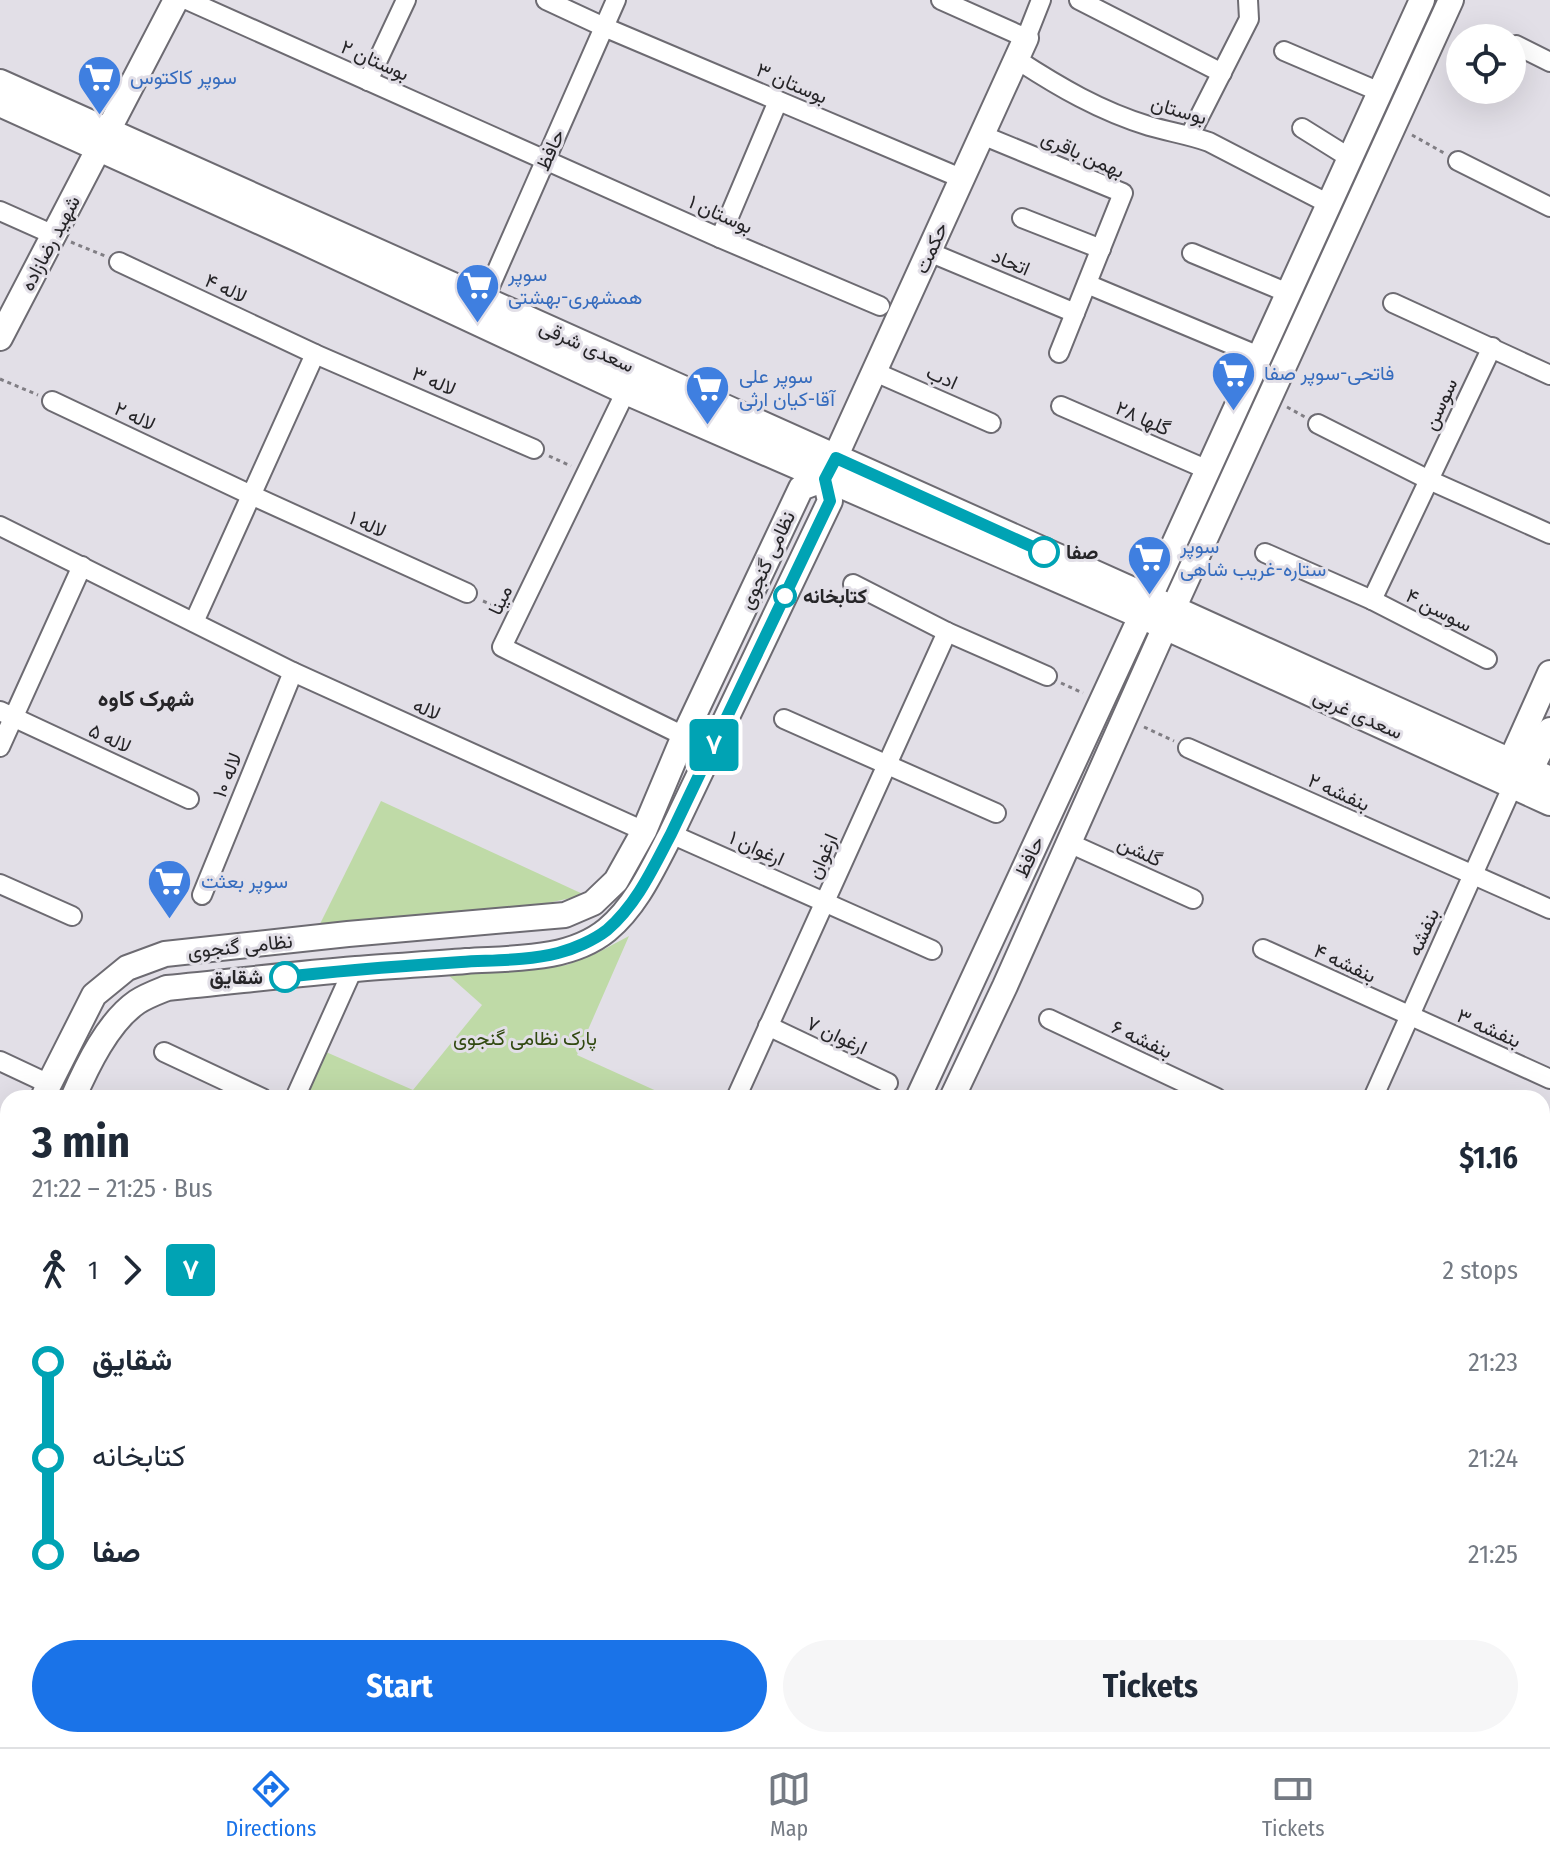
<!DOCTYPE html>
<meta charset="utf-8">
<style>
:root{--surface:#fff;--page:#f6f6f7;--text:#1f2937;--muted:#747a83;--line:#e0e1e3;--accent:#1a73e8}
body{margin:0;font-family:"Fira Sans Condensed",Vazirmatn,sans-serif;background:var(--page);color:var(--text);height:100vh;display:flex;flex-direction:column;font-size:30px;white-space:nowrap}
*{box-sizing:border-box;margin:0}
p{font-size:26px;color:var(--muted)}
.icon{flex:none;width:44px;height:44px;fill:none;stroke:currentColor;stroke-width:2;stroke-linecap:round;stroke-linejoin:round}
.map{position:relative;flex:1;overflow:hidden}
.drawer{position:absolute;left:0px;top:1090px;width:1550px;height:658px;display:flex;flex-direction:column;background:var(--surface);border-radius:24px 24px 0 0;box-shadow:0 8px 32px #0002}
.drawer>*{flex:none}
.badge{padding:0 16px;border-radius:6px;font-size:28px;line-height:52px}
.tools{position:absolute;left:1446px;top:24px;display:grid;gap:16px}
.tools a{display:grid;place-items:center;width:80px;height:80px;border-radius:50%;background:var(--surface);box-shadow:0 8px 32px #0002;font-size:40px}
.map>.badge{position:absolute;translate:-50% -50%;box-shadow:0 0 0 4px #fff}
.legs{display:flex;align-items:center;gap:12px;height:88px;padding:0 32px;font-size:26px}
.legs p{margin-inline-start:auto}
.head{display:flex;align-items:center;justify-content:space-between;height:136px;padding:0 32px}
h1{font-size:44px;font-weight:700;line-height:60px}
.action{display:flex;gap:16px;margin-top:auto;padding:16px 32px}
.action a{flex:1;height:92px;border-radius:48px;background:var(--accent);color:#fff;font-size:32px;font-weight:700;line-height:92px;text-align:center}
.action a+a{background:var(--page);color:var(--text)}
ul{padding:0 32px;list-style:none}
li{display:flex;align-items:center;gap:28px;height:96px;font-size:30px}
li i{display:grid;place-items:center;width:12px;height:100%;margin:0 10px;background:currentColor}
li i::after{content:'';width:20px;height:20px;margin:-10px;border:6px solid;border-radius:50%;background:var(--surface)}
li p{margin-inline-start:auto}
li:first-child i{background:linear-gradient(#0000 50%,currentColor 0)}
li:last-child i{background:linear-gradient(currentColor 50%,#0000 0)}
.menu{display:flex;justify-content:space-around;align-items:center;height:112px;border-top:2px solid var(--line);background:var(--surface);font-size:22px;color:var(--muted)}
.menu a{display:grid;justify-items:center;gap:4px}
.menu .active{color:var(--accent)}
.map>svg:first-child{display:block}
.green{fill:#bfdaa7}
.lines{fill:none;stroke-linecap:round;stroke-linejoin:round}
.service-casing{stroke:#6d6b72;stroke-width:13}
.minor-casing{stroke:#6d6b72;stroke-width:22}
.tertiary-casing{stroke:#6d6b72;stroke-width:28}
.secondary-casing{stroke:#6d6b72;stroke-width:30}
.path{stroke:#807e84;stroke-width:3;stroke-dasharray:4 4;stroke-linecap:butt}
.service{stroke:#fff;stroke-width:9}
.minor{stroke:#fff;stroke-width:18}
.tertiary{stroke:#fff;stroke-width:24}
.secondary{stroke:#fff;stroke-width:26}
.line-1-casing{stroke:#fff;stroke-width:18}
.line-1{stroke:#00a3b4;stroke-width:12}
.stop-1-dot{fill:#fff;stroke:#00a3b4;stroke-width:4}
.labels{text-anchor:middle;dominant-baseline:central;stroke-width:6;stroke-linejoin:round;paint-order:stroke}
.street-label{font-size:20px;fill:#262528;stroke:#e2dfe7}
.shop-label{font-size:20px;fill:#366cbe;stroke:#e2dfe7;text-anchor:start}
.stop-label{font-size:20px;font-weight:bold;fill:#262528;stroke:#e2dfe7;text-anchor:start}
.park-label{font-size:20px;fill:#314910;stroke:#e2dfe7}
.neighbourhood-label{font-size:22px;font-weight:bold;fill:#262528;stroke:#e2dfe7}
</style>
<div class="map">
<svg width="1550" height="1747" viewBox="0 0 1550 1747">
<rect width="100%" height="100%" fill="#e2dfe7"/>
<!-- green -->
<g class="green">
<polygon points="381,801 585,895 529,907 317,930"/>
<polygon points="629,936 577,1055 672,1098 306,1098 326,1052 413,1090 482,1005 446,973 491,972 567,965 597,953"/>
</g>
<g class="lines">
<defs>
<g id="service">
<polyline points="85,1740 83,1742 86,1747"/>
<polyline points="123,1747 130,1740"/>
<polyline points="808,1747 811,1740"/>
<polyline points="862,1747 866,1740"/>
</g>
<g id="minor">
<polyline points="187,0 720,238 880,306"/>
<polyline points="546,0 604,27 963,179"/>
<polyline points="941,0 1026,38 1041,0"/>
<polyline points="1079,0 1222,73"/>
<polyline points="1516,45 1550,62"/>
<polyline points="1284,51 1380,92"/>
<path d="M1016,59C1059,87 1100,111 1149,126C1170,132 1190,135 1209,142L1329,204"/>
<polyline points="368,81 406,0"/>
<polyline points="1302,128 1350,158"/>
<polyline points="982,135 1123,193 1059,353"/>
<polyline points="1190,135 1249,19 1248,0"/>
<polyline points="1458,161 1550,207"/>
<polyline points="0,211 54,235"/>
<polyline points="1022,218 1101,249"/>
<polyline points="720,238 778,101"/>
<polyline points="929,252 1075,313"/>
<polyline points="1192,253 1288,293"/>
<polyline points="119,262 315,354 534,449"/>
<polyline points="1087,284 1259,356"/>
<polyline points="484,300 616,0"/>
<polyline points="1393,303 1550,375"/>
<polyline points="875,372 991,423"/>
<polyline points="626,391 502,647 684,736"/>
<polyline points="52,401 251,495 467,593"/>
<polyline points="1061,406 1208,470"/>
<polyline points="1318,424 1429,480 1550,534"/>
<polyline points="0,526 293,672 644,831"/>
<polyline points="1265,553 1372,600 1487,659"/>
<polyline points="853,584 947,632 1047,676"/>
<polyline points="1372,600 1492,347"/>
<polyline points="194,622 315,354"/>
<polyline points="0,711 189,799"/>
<polyline points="784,719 996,813"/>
<polyline points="0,747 82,566"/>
<polyline points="1188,748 1550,909"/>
<polyline points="671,834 932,950"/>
<polyline points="1069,843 1193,899"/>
<polyline points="0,884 72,916"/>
<polyline points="202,895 293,672"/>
<polyline points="1263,949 1550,1079"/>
<polyline points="1049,1019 1217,1098"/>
<polyline points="768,1026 888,1083"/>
<polyline points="164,1052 262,1098"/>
<polyline points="0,1061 49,1084"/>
<polyline points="295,1098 353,969"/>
<polyline points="736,1098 947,632"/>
<polyline points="1373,1098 1513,785"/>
<polyline points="1542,1322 1550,1332"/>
<polyline points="1542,1631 1550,1636"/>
<polyline points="1542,1660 1550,1651"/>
<polyline points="1224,1740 1231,1747"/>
<polyline points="1311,1740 1318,1747"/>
</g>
<g id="tertiary">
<polyline points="0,338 176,0"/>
<polyline points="828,473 1026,38"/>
<polyline points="1502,780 1550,673"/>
<polyline points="1523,786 1550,730"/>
<polyline points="43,1098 49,1084 94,995 127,968 165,954 348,934 565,915 593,903 616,881 644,831 684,736 801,488 825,479"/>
<path d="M73,1098C87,1066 108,1022 137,1002C146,996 157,992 167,988C230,982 293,974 356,969C392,966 429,964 466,961C512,958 569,961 607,930C637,905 653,868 671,834L830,501L825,479"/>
<polyline points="918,1098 1149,599 1422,0"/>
<polyline points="952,1098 1005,986 1173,609 1451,0"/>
<polyline points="0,1200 8,1182"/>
<polyline points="0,1275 8,1256"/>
<polyline points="0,1324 8,1328"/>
<polyline points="1082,1740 1090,1744"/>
</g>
<g id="secondary">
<polyline points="0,83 1173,609 1550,780"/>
<polyline points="0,103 298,238 626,391 1141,615 1550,802"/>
<polyline points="1542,1251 1550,1242"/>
<polyline points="1116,1747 1121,1740"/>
</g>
</defs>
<!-- service casing -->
<use href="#service" class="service-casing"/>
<!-- minor casing -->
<use href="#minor" class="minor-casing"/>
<!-- tertiary casing -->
<use href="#tertiary" class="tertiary-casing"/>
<!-- secondary casing -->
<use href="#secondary" class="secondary-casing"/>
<!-- path -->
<g class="path">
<polyline points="1412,135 1444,153"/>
<polyline points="71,242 105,256"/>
<polyline points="0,379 38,395"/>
<polyline points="1287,407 1305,417"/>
<polyline points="549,456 571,466"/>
<polyline points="483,601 502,609"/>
<polyline points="1061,683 1083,693"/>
<polyline points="1144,727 1174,741"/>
</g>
<!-- service -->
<use href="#service" class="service"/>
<!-- minor -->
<use href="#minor" class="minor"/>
<!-- tertiary -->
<use href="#tertiary" class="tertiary"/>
<!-- secondary -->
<use href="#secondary" class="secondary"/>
</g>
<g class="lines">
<defs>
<path id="line-1" d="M285,977C343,970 402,966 461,962C492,960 527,961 558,953C574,949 594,940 607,930C637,904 653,868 671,834L830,501L825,479L836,458L1044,552"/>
</defs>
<!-- line-1 casing -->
<use href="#line-1" class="line-1-casing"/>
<!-- line-1 -->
<use href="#line-1" class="line-1"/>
</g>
<!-- icons -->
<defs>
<symbol id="supermarket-pin" viewBox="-11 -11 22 30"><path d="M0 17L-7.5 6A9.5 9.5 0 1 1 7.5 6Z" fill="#3f7fe0" stroke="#e2dfe7"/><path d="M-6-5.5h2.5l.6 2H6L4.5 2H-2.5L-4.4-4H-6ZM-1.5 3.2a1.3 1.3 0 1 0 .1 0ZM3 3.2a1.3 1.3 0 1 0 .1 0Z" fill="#fff"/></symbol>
</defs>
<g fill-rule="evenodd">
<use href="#supermarket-pin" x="74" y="52" width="51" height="69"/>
<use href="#supermarket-pin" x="452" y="260" width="51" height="69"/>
<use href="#supermarket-pin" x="1208" y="348" width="51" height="69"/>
<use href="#supermarket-pin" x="682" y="362" width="51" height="69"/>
<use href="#supermarket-pin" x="1124" y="532" width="51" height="69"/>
<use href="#supermarket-pin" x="144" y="856" width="51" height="69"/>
</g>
<!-- markers -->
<g class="stop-1-dot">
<circle cx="1044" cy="552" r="14"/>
<circle cx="785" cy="596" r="10"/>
<circle cx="285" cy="977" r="14"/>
</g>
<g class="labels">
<!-- street labels -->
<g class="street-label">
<text transform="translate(375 60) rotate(24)">بوستان ۲</text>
<text transform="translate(792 83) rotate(23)">بوستان ۳</text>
<text transform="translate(1179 110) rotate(16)">بوستان</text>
<text transform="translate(550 150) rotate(-66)">حافظ</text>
<text transform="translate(1083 154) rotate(24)">بهمن باقری</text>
<text transform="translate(721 214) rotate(24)">بوستان ۱</text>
<text transform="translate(50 243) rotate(-62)">شهید رضازاده</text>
<text transform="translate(931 248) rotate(-66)">حکمت</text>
<text transform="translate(1011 262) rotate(23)">اتحاد</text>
<text transform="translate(226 288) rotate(25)">لاله ۴</text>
<text transform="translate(587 346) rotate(24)">سعدی شرقی</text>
<text transform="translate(942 377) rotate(24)">ادب</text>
<text transform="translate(434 381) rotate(23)">لاله ۳</text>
<text transform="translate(1440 404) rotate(-65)">سوسن</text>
<text transform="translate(135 416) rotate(25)">لاله ۲</text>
<text transform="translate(1143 418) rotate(24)">گلها ۲۸</text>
<text transform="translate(368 524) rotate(24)">لاله ۱</text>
<text transform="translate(767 560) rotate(-65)">نظامی گنجوی</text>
<text transform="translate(500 600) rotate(-65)">مینا</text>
<text transform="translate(1439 610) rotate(27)">سوسن ۴</text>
<text transform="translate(427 709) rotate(24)">لاله</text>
<text transform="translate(1358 714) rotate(24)">سعدی غربی</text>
<text transform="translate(110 738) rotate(25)">لاله ۵</text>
<text transform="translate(227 775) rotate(-68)">لاله ۱۰</text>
<text transform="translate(1339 792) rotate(24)">بنفشه ۲</text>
<text transform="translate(757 848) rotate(24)">ارغوان ۱</text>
<text transform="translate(1140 851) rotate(25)">گلشن</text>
<text transform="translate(822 856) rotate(-66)">ارغوان</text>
<text transform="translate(1029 857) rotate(-65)">حافظ</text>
<text transform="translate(1423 932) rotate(-66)">بنفشه</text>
<text transform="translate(240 946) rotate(-6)">نظامی گنجوی</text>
<text transform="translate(1345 963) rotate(25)">بنفشه ۴</text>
<text transform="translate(1489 1028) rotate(24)">بنفشه ۳</text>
<text transform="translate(837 1035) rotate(25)">ارغوان ۷</text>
<text transform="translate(1142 1039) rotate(25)">بنفشه ۶</text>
</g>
<!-- shop labels -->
<g class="shop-label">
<text x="130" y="77">سوپر کاکتوس</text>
<text x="508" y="274">سوپر<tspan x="508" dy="23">همشهری-بهشتی</tspan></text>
<text x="1264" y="373">فاتحی-سوپر صفا</text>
<text x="739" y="376">سوپر علی<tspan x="739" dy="23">آقا-کیان ارثی</tspan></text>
<text x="1180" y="546">سوپر<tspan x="1180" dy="23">ستاره-غریب شاهی</tspan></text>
<text x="201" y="881">سوپر بعثت</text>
</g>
<!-- stop labels -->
<g class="stop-label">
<text x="1066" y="552">صفا</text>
<text x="803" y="596">کتابخانه</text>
<text x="263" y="977" text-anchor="end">شقایق</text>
</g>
<!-- park labels -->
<g class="park-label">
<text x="525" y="1038">پارک نظامی گنجوی</text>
</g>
<!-- neighbourhood labels -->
<g class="neighbourhood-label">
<text x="146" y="698">شهرک کاوه</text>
</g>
</g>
</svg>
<div class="tools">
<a><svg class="icon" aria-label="locate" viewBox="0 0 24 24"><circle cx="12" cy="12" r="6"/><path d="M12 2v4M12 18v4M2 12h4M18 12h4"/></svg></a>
</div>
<b class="badge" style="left:714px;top:745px;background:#00a3b4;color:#fff">۷</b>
<section class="drawer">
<div class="head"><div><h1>3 min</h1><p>21:22 – 21:25 · Bus</p></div><b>$1.16</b></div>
<div class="legs"><svg class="icon" aria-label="walk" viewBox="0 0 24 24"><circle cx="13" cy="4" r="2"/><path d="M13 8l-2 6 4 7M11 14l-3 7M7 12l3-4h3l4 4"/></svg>1<svg class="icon" aria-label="forward" viewBox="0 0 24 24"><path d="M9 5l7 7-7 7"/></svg><b class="badge" style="background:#00a3b4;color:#fff">۷</b><p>2 stops</p></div>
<ul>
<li><i style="color:#00a3b4"></i><b>شقایق</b><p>21:23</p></li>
<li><i style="color:#00a3b4"></i><span>کتابخانه</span><p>21:24</p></li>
<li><i style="color:#00a3b4"></i><b>صفا</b><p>21:25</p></li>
</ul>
<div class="action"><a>Start</a><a>Tickets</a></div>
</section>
</div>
<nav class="menu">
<a class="active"><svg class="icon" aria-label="directions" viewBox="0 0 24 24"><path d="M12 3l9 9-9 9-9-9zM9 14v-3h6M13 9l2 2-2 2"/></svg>Directions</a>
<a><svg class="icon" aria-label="map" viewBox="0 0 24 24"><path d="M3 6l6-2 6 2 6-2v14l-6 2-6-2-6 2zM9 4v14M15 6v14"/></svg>Map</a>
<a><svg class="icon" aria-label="tickets" viewBox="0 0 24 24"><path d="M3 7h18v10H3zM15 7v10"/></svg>Tickets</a>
</nav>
